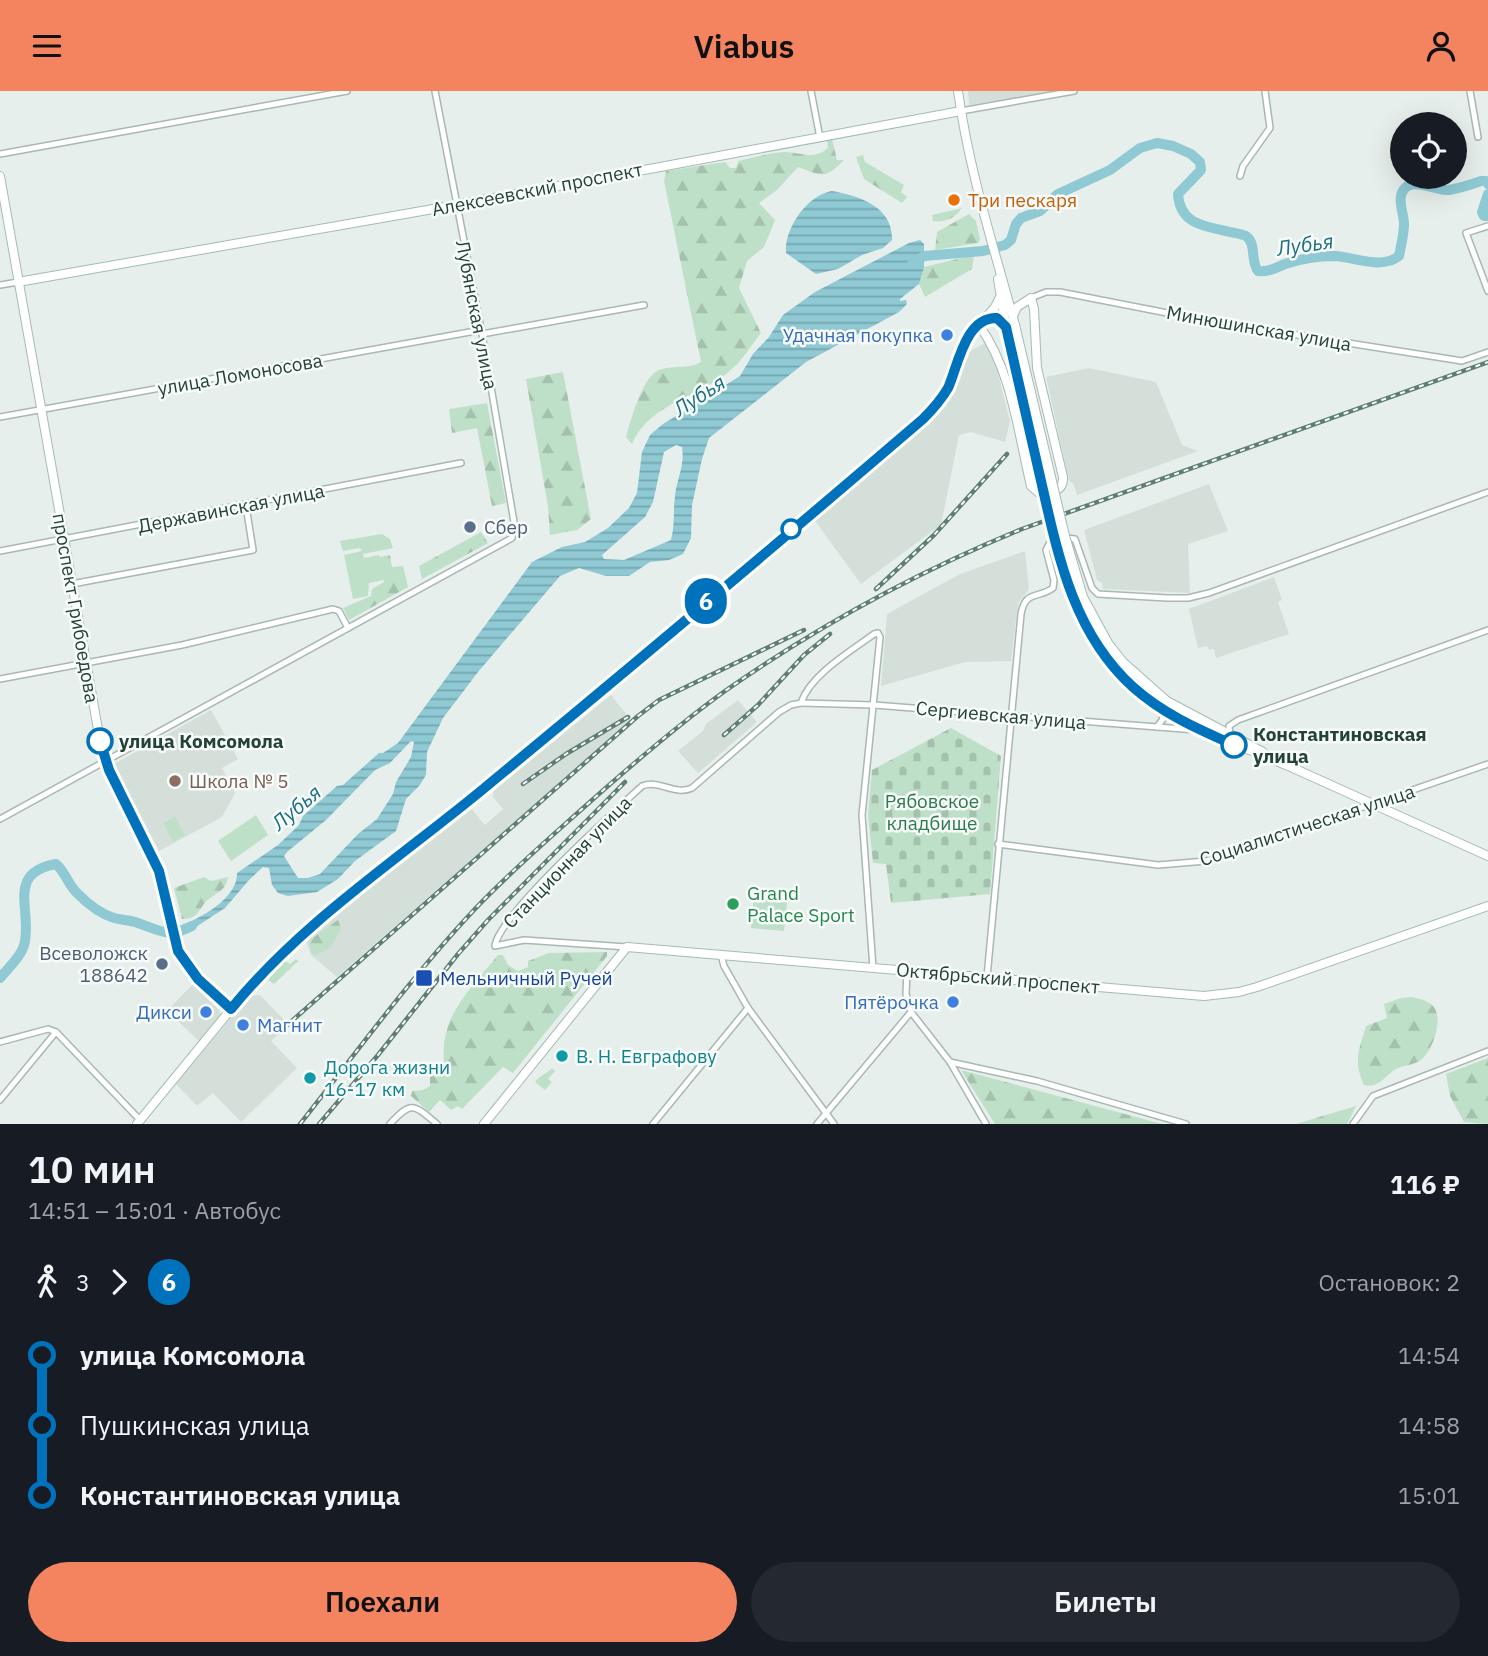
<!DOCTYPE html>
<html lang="ru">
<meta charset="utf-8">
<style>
:root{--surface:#171b24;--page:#242831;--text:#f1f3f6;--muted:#9ea1a6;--accent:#f4845f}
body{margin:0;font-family:"IBM Plex Sans",sans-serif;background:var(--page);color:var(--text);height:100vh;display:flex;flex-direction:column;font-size:26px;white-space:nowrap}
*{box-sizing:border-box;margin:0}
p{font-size:23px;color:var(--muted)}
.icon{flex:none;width:38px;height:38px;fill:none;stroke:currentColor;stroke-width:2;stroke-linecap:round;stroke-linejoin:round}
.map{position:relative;height:1033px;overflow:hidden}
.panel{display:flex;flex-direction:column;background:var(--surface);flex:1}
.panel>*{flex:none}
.badge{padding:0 14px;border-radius:23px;font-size:24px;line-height:46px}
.controls{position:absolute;left:1390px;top:21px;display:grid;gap:14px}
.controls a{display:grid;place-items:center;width:77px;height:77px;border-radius:50%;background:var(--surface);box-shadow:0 7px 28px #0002;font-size:35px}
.map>.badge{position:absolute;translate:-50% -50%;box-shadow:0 0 0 4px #fff}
.legs{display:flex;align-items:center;gap:10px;height:77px;padding:0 28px;font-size:23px}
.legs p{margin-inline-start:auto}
.head{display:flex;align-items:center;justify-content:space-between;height:119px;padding:0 28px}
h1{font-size:38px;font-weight:600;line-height:52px}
.button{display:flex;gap:14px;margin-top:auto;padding:14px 28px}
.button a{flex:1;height:80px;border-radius:42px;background:var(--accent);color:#111;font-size:28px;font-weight:600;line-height:80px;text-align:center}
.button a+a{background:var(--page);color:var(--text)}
ul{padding:0 28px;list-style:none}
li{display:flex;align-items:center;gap:24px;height:70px;font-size:26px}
li i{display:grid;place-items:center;width:10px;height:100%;margin:0 9px;background:currentColor}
li i::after{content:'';width:18px;height:18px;margin:-9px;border:5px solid;border-radius:50%;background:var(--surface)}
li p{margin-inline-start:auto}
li:first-child i{background:linear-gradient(#0000 50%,currentColor 0)}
li:last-child i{background:linear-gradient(currentColor 50%,#0000 0)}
header{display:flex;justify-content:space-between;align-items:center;height:91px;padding:0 28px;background:var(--accent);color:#111;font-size:32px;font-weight:600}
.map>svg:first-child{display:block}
.built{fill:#d4dfda}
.grass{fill:url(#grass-dots)}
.forest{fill:url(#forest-firs)}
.cemetery{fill:url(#cemetery-stones)}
.park{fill:#bfe0c8}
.water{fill:url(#water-rules);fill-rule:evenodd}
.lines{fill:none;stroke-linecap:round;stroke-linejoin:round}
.river{stroke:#8ec9d4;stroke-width:10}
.street-casing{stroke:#a8b8b2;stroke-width:8}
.secondary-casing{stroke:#a4bbb3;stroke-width:10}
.street{stroke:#fff;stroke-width:5}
.secondary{stroke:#fff;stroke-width:8}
.rail-casing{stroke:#5f7d75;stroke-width:4.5}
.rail{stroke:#f7fbf9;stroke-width:2;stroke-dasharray:5;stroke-linecap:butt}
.secondary-bridge-casing{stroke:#a4bbb3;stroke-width:10;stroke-linecap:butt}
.secondary-bridge{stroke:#fff;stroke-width:8}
.line-1-casing{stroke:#fff;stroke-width:16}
.line-1{stroke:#0072bc;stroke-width:10}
.food-dot{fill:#e8710a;stroke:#f7fbf9;stroke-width:2.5}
.shop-dot{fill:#3f7fe0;stroke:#f7fbf9;stroke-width:2.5}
.service-dot{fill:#5c6f8a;stroke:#f7fbf9;stroke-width:2.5}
.stop-1-dot{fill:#fff;stroke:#0072bc;stroke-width:3.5}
.education-dot{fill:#8d6e63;stroke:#f7fbf9;stroke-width:2.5}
.leisure-dot{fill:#2e9e5b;stroke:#f7fbf9;stroke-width:2.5}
.transit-dot{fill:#1a4fb4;stroke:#f7fbf9;stroke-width:2.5}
.culture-dot{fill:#0f9aa8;stroke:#f7fbf9;stroke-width:2.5}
.labels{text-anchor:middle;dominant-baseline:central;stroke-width:5;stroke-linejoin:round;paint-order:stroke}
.street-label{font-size:19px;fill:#24423a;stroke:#f7fbf9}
.food-label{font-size:19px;fill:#c56008;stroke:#f7fbf9;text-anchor:start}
.shop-label{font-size:19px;fill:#366cbe;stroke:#f7fbf9;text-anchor:end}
.service-label{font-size:19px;fill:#4e5e75;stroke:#f7fbf9;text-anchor:start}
.stop-label{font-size:19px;font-weight:bold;fill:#24423a;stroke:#f7fbf9;text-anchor:start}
.education-label{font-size:19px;fill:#785e54;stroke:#f7fbf9;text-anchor:start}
.park-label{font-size:19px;fill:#2d7a4b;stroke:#f7fbf9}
.leisure-label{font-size:19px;fill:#27864d;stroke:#f7fbf9;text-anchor:start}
.transit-label{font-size:19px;fill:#164399;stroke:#f7fbf9;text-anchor:start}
.culture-label{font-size:19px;fill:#0d838f;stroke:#f7fbf9;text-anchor:start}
.water-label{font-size:21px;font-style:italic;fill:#1c6f80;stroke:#f7fbf9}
</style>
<header><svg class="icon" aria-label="menu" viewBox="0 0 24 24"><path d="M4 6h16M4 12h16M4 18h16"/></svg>Viabus<svg class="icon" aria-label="person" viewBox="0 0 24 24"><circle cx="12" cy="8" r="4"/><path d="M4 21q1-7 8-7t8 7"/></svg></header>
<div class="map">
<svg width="1488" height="1033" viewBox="0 0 1488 1033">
<defs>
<pattern id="grass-dots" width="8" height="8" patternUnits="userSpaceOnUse" patternTransform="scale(1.75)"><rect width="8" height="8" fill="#bfe0c8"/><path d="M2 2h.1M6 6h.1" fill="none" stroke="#a4c1ad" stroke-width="1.8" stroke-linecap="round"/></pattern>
<pattern id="forest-firs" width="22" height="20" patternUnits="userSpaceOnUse" patternTransform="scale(1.75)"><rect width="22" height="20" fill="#bfe0c8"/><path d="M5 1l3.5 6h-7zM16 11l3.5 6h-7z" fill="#a4c1ad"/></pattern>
<pattern id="cemetery-stones" width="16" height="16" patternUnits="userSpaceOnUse" patternTransform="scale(1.75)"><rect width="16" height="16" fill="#bfe0c8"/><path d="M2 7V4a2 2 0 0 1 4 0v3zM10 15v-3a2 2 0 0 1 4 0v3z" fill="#a4c1ad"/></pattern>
<pattern id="water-rules" width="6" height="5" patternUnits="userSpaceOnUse" patternTransform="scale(1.75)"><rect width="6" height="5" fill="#8ec9d4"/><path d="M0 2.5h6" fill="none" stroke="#74a5ad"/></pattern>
</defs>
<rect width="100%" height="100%" fill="#e6efeb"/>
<!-- built -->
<g class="built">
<polygon points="968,0 1060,0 969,14"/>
<polygon points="985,252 997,279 1010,330 1005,351 971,341 959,344 941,434 861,493 808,420 930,317 940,303 947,305 969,261"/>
<polygon points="1089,277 1156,291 1182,354 1198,360 1077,404 1073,392 1069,390 1046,286"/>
<polygon points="1209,393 1228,440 1188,453 1190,502 1103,498 1102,492 1097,489 1084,439"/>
<polygon points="1025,460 1029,498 1018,512 1011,570 965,571 881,595 887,523 960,483"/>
<polygon points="1274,486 1282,509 1278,511 1289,543 1216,567 1214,558 1209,559 1207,555 1198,557 1189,518"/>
<polygon points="611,604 631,629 337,886 311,864 306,849 469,715 485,734 503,718 493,706 493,700"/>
<polygon points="738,609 757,631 698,682 678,660 703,640 706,633"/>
<polygon points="211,619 238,668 222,677 235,702 222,726 159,760 114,673"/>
<polygon points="193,893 220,920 220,925 199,950 167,920"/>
<polygon points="260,904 289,934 271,950 297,977 241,1031 213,1002 197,1015 176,993 249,905"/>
</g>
<!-- grass -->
<polygon class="grass" points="296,868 298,870 274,893 268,889 285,870 290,873"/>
<!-- forest -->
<g class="forest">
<path d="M832,48L837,69H844C824,89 823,85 798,76L777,99L759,112L775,129L764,156L747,170L739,197L761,242C752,253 744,267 734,276C703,307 650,310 632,353L626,346C630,331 642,288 657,280C671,273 688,279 701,271L664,90L666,80L725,71L730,77H736L738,70C753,67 769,62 784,61C801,61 813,70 828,57L827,49Z"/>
<polygon points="863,64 865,71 904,94 901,101 907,106 902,112 864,88 856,66"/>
<path d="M962,117C955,127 945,132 933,130L932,124Z"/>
<polygon points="969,123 976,130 980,149 978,152 935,159 937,141"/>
<polygon points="974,164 972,178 925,206 919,193 924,176"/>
<polygon points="563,281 591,428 577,439 550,444 548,416 526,288"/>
<polygon points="487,312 506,412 492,415 477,337 452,342 449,318"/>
<polygon points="481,441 488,452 422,488 419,475"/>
<polygon points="390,464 392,476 403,475 408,496 349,529 343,517 371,505 372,498 384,491 379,466"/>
<path d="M204,786L211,790L228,786C227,798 218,801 209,808C198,816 201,828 182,828L174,797Z"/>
<polygon points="338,829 341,837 331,856 316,864 312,863 309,853 311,848"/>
<path d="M607,861V865L513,982L503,976L462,1018L458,1015L451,1019L440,1009L429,1021L411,1005L412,1000L423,999L430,995V986L444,970C440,924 471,898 498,864H503L508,874L518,880L528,876V870L549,862Z"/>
<path d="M1412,906C1419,908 1427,909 1432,914C1445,926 1433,959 1421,969C1414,974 1404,974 1396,978C1384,985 1379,998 1364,994C1353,970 1359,959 1366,935L1387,927L1384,913L1401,907Z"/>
<polygon points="1488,967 1488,1033 1464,1031 1450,1005 1446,983"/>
<polygon points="961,979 1162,1033 995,1033"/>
<polygon points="1356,1015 1347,1033 1296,1033"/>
</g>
<!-- cemetery -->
<polygon class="cemetery" points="951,637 1001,665 990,803 891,812 886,773 873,772 868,724 872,679"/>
<!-- park -->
<g class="park">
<polygon points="382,443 390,448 393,457 363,463 364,467 379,464 384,489 369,492 368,505 353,508 344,464 362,460 360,457 343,460 340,450"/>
<polygon points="256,724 268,744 231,770 218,750"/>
<polygon points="175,725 185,744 173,751 163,732"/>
<polygon points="754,801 788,804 784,840 751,837"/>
<path d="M552,977L555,980L548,988L552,991L545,999L535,991C541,983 547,983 552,977Z"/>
</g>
<!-- water -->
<g class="water">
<path d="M832,100C860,105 893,116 892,149L883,157L862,164L838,178L816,183L786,162C784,138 807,104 832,100Z"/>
<path d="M920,149L924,153V176L919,193L900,208V210L906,209L907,213L899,221L806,271L709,347L702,368L692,414L691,447L683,463L669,469L650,471L629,485H606L579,477L560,485L478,581L443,627L427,661L426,684L419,695L406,708L396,740L355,770L338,788L317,801L288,805L278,802L272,794L269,777L263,776L249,789L225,817L182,845L179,835C200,828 238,807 237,782L278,754L299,734L303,725L337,695L343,694L379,662H383L398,652L532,471L562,456L585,451L608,437L629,417L637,402L642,361L650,344L663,333L740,285L753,263L769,246L783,224L815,201L909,152ZM676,354L682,356C685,375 677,387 675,405C673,420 675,434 671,449L624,469L604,468L602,464L645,426L653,411L664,361ZM411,650L414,651L411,666L396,691L393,703L377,728L358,743L320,783L308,787H298L284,765L287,761L326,729L375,679L390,672Z"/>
</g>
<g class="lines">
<!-- river -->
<g class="river">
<polyline points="1488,103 1482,121 1484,125 1488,125"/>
<path d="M912,173L924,165L983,160L1005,154L1011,149L1016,133L1021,127L1040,120L1058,103L1110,79L1140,57L1157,52L1173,55L1191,63L1200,71L1201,79L1178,103C1180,134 1205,135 1230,141C1234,142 1242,143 1246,145C1257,153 1250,170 1258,180C1269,181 1275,177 1285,173C1300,168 1318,165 1335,165C1355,166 1382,179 1399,165C1401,155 1404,143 1404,133C1404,124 1399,114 1401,105C1406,82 1435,100 1449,99C1460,97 1470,94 1481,90H1486L1488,93"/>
<path d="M0,887C9,876 23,864 25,850C31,816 7,782 56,773C66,782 68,794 78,803C88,813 101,823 114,827C121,829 129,829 135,831C160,839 166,848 192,835"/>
</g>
<defs>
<g id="street">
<polyline points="811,0 820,47"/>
<polyline points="1470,0 1478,46"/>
<polyline points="961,20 1074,0"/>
<polyline points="0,63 347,0"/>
<polyline points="1240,85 1243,75 1270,37 1265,0"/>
<polyline points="1488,135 1466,142 1488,200"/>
<polyline points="0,194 18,191"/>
<polyline points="1031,207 1046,201 1060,201 1203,229 1462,270 1488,261"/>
<polyline points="482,243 644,214"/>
<polyline points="0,326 481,239"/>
<polyline points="0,460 461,372"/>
<polyline points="72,493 253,459 246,415"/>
<polyline points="0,588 182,554 333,518 339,520 348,537"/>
<polyline points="801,612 874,614 1196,639"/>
<polyline points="1157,636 1163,628 1161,618"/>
<polyline points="1230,644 1229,635 1238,629 1488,539"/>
<polyline points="0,728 512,447 514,431 482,243 435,0"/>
<polyline points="998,753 1158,774 1206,770 1488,673"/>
<path d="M627,856L524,849L495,855C498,825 614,721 642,695C659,688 674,705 692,697L779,621L791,614L801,612C810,584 851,560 874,543L878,542L880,546L862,724L873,877"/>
<polyline points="721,864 724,875 748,917 834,1033"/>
<polyline points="907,879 906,903 911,921 950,971 986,1033"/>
<path d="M987,886L1021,523C1025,499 1038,508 1053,497L1054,489L1046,459L1049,453L1066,447L1075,448L1092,497L1098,503L1167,507H1188L1209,502L1488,401"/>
<polyline points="0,951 48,938 56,941 140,1029"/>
<polyline points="950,971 1037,990 1186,1033"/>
<polyline points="0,1009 56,941"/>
<path d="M390,1033C412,1009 414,1014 437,1033"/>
<polyline points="653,1033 748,917"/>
<polyline points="817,1033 911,921"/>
<polyline points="1353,1033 1373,1005 1488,960"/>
</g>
<g id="secondary">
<path d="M958,0C969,80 994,157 1015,234"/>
<path d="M0,85L102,661C114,697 136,729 152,763C165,792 165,823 175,853C184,879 210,901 231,918"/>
<polyline points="998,188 1006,236"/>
<polyline points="18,191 456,114 961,20"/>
<polyline points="1013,225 1017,216 1031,207"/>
<path d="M979,234C1012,280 1018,341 1031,395L1039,402C1051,403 1064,400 1063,386L1037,277L1034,218L1031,207"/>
<polyline points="1167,610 1263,661"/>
<polyline points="1161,618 1184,632 1293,677 1488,765"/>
<polyline points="137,1033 241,906 295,852 480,700 923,328 946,299 969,246 995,216 1000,206"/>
<polyline points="484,1033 627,856 1204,905 1239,901 1257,896 1488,815"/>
</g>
</defs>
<!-- street casing -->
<use href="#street" class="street-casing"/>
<!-- secondary casing -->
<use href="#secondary" class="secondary-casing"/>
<!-- street -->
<use href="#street" class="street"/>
<!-- secondary -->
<use href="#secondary" class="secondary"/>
<defs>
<g id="rail">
<polyline points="876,498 934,444 1007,363"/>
<polyline points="724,644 758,614 804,564 830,543"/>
<polyline points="523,693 566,663 628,626"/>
<polyline points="285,936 638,625 659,609 804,539"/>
<path d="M300,1033C356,962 412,885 474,819C508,783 545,751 582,718C628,677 675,636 725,600C818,535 917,481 1022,438L1488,271"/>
<polyline points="319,1033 378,964 458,863 488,829 625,691"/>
</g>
</defs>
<!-- rail casing -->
<use href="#rail" class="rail-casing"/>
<!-- rail -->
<use href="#rail" class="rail"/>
<defs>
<g id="secondary-bridge">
<polyline points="1015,234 1065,445 1083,506 1108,552 1123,571 1167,610"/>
<path d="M1006,236C1019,292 1032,347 1044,403C1054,444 1061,488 1081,526C1100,564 1129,592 1161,618"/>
</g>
</defs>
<!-- secondary-bridge casing -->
<use href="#secondary-bridge" class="secondary-bridge-casing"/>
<!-- secondary-bridge -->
<use href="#secondary-bridge" class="secondary-bridge"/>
</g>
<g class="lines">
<defs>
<path id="line-1" d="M100,650L109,679L159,780L178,860L198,888L231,918C301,832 397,769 482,699C630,577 777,453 923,328C933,318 941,309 948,297C958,275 965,226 997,227L1006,236C1017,284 1028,333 1039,381C1057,459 1071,540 1133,596C1163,623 1198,638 1234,654"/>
</defs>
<!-- line-1 casing -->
<use href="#line-1" class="line-1-casing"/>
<!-- line-1 -->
<use href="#line-1" class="line-1"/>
</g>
<!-- markers -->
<circle class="food-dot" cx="954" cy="109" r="7"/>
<g class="shop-dot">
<circle cx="947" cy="244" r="7"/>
<circle cx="953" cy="911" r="7"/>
<circle cx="206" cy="921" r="7"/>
<circle cx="243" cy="934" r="7"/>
</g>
<g class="service-dot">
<circle cx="470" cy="436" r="7"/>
<circle cx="162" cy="873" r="7"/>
</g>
<g class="stop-1-dot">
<circle cx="791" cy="438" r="9"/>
<circle cx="100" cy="650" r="12"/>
<circle cx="1234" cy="654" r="12"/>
</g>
<circle class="education-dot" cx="175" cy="690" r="7"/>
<circle class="leisure-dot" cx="733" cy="813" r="7"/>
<rect class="transit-dot" x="415" y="878" width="18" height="18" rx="3.5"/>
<g class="culture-dot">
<circle cx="562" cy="965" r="7"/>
<circle cx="310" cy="987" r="7"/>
</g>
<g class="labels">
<!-- street labels -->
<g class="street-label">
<text transform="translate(537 98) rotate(-11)">Алексеевский проспект</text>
<text transform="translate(477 224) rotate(79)">Лубянская улица</text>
<text transform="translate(1259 237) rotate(10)">Минюшинская улица</text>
<text transform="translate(240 283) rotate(-10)">улица Ломоносова</text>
<text transform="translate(231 417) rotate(-11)">Державинская улица</text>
<text transform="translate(76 517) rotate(80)">проспект Грибоедова</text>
<text transform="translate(1001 624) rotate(5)">Сергиевская улица</text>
<text transform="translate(1307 734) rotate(-18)">Социалистическая улица</text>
<text transform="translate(567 771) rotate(-46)">Станционная улица</text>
<text transform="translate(998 887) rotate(5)">Октябрьский проспект</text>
</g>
<!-- food labels -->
<g class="food-label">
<text x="968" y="109">Три пескаря</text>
</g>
<!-- shop labels -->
<g class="shop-label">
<text x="933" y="244">Удачная покупка</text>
<text x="939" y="911">Пятёрочка</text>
<text x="192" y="921">Дикси</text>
<text x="257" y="934" text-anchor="start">Магнит</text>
</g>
<!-- service labels -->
<g class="service-label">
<text x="484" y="436">Сбер</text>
<text x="148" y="862" text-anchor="end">Всеволожск<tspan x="148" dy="22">188642</tspan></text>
</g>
<!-- stop labels -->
<g class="stop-label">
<text x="1253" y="643">Константиновская<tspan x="1253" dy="22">улица</tspan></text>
<text x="119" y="650">улица Комсомола</text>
</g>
<!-- education labels -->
<g class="education-label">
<text x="189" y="690">Школа № 5</text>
</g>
<!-- park labels -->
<g class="park-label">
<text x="932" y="710">Рябовское<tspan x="932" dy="22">кладбище</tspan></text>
</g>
<!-- leisure labels -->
<g class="leisure-label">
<text x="747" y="802">Grand<tspan x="747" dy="22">Palace Sport</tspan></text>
</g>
<!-- transit labels -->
<g class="transit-label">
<text x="440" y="887">Мельничный Ручей</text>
</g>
<!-- culture labels -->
<g class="culture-label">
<text x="576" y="965">В. Н. Евграфову</text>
<text x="324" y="976">Дорога жизни<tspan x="324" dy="22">16-17 км</tspan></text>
</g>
<!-- water labels -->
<g class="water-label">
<text transform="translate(1305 153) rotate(-8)">Лубья</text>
<text transform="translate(699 304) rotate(-33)">Лубья</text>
<text transform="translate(296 716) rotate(-40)">Лубья</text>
</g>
</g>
</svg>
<div class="controls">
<a><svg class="icon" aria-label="locate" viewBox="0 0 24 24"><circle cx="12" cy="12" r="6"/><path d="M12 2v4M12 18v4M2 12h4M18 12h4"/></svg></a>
</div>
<b class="badge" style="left:706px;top:510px;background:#0072bc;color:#fff">6</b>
</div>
<section class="panel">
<div class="head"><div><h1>10 мин</h1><p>14:51 – 15:01 · Автобус</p></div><b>116 ₽</b></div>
<div class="legs"><svg class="icon" aria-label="walk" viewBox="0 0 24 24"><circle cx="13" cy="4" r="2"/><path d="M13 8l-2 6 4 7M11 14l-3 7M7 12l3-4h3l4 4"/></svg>3<svg class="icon" aria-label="forward" viewBox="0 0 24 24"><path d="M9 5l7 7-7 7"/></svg><b class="badge" style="background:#0072bc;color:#fff">6</b><p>Остановок: 2</p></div>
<ul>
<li><i style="color:#0072bc"></i><b>улица Комсомола</b><p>14:54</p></li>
<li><i style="color:#0072bc"></i><span>Пушкинская улица</span><p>14:58</p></li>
<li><i style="color:#0072bc"></i><b>Константиновская улица</b><p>15:01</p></li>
</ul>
<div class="button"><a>Поехали</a><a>Билеты</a></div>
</section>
